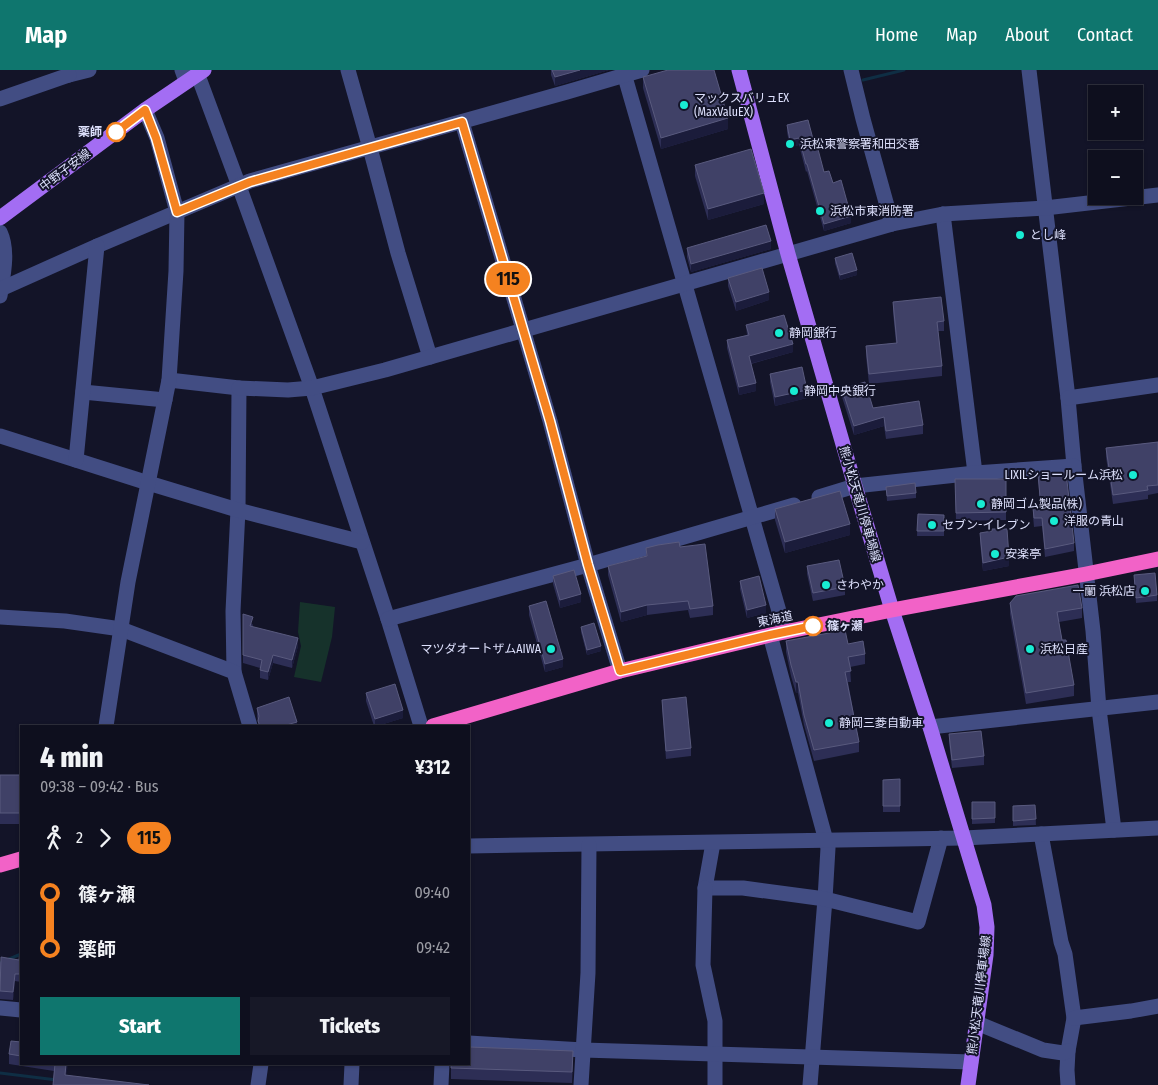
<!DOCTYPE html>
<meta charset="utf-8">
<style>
:root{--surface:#0e0f1e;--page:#171827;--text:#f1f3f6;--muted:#9b9ca4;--line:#2e2f3c;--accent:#0f766e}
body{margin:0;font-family:"Fira Sans Condensed","Noto Sans JP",sans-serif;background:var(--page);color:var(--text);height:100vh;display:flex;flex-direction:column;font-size:19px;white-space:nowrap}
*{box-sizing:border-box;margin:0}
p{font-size:16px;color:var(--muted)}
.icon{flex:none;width:28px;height:28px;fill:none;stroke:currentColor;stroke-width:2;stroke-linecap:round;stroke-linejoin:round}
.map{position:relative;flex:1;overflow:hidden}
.sheet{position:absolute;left:20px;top:655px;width:450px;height:340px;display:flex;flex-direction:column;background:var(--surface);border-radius:0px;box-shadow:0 1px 4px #0004,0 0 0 1px var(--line)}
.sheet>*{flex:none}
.badge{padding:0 10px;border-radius:16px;font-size:18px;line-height:32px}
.buttons{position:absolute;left:1088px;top:15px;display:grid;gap:10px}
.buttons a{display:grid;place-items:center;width:55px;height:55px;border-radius:0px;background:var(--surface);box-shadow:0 1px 4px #0004,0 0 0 1px var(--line);font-size:25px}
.map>.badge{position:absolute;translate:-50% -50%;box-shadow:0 0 0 2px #fff}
.legs{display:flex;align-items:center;gap:8px;height:55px;padding:0 20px;font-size:16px}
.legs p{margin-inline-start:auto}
.summary{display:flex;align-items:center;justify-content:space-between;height:85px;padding:0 20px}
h1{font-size:28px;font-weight:800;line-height:38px}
.button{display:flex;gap:10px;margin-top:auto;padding:10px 20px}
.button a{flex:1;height:58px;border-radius:0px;background:var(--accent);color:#fff;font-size:20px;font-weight:800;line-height:58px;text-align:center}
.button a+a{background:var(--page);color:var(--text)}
ul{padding:0 20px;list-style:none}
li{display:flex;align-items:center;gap:18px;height:55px;font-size:19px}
li i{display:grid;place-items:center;width:8px;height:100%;margin:0 6px;background:currentColor}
li i::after{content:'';width:12px;height:12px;margin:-6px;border:4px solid;border-radius:50%;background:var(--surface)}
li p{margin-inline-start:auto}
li:first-child i{background:linear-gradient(#0000 50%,currentColor 0)}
li:last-child i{background:linear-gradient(currentColor 50%,#0000 0)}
header{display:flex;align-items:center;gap:30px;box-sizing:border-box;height:70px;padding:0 25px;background:var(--accent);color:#fff}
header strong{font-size:24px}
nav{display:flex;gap:28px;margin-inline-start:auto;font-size:18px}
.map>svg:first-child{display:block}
.green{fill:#16322b}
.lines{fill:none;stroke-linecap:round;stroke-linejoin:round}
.stream{stroke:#0f2e44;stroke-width:3}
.minor{stroke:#424d83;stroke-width:15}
.major{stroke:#a36df3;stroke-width:15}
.highway{stroke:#f262c7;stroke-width:15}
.wall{fill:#2d2e55}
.shaded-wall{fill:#1b1c3b}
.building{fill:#404167;stroke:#595a7e}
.line-1-casing{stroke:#fff;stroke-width:11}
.line-1{stroke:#f58220;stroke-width:8}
.poi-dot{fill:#18ecd3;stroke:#131428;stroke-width:2}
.stop-1-dot{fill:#fff;stroke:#f58220;stroke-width:2.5}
.labels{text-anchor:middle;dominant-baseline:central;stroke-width:4;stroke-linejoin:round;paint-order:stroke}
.poi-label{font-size:12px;fill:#dde0fc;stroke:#131428;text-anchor:start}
.stop-label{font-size:12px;font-weight:bold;fill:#dde0fc;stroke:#131428;text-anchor:end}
.street-label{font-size:12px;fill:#dde0fc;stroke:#131428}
</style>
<header>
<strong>Map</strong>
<nav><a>Home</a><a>Map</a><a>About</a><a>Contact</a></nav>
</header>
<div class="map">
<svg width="1158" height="1015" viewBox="0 0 1158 1015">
<rect width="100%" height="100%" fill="#131428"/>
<!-- green -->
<polygon class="green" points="300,532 335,537 332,567 321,612 294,607 301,576 298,562"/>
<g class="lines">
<!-- stream -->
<g class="stream">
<polyline points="863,10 904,0"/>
<polyline points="0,893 21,884"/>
<polyline points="0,1003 57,1010"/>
</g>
<!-- minor -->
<g class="minor">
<polyline points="182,0 186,11"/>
<polyline points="196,0 239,116 312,318 388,549 421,656"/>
<polyline points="348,0 370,78 398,183 430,287"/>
<polyline points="623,0 785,562"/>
<polyline points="851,0 863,49 892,154"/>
<polyline points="1029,0 1068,328 1074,396 1093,561 1099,639 1114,760"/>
<polyline points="69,5 89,0"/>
<polyline points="0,29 69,5 68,0"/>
<polyline points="462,52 550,351 588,495 620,601"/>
<polyline points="943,144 975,403"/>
<path d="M0,162C9,181 3,206 0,226"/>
<polyline points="1,219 97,176 250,111 567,22 642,0"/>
<polyline points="169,310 239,318 238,440 233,541 234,602"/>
<polyline points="239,318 288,320 312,318 385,300 892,154 943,144 1045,138 1158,125"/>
<polyline points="83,322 165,330"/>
<polyline points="1068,328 1158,315"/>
<polyline points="0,366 145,412 234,439 362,472"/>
<polyline points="76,390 97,176"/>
<polyline points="819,427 855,416 975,403 1074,396"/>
<polyline points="0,547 65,551 121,559 234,602 250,656"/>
<polyline points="388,549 588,495 794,435"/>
<polyline points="770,565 828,778 825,829 810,1015"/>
<polyline points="106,656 128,512 169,310 176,201 177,142 157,68 145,40"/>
<polyline points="930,657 1158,632"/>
<polyline points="1041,764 1061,872 1065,884 1074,948 1068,981 1067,1000 1068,1015"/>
<polyline points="713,773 705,818 743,818 825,829 918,852 941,768"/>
<polyline points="469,776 964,768 1158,758"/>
<polyline points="705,818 703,895 715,951 715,1015"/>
<polyline points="0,938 21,940"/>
<polyline points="1074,948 1131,941 1158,936"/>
<polyline points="977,953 1043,980 1063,983 1068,981"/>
<polyline points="469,973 583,980 971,992"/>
<polyline points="258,1015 261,994"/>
<polyline points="351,1015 352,994"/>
<polyline points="441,1015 442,994"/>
<polyline points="581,1015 588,903 589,775"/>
</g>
<!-- major -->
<g class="major">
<polyline points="739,0 788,184 855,416 892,540 930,657 984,835 987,857 986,885 968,1015"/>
<polyline points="0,148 145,40 204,0"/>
</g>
<!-- highway -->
<g class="highway">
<polyline points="433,656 620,601 770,565 892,540 1086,504 1158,489"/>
<polyline points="0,795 21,789"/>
</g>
</g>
<!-- wall -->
<g class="wall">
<polygon points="551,0 609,0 555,16 551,5"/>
<polygon points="643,7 728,59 661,79 643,18"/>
<polygon points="787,55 813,69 824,102 833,113 851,153 824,161 807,101 806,102 799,75 790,77 787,62"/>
<polygon points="695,95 764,134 708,150 695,106"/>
<polygon points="687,178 771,179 691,202 687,187"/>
<polygon points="835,188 857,205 840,210 835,193"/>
<polygon points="728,208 769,230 736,241 728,216"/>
<polygon points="893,232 944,251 944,261 938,261 942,296 942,306 869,314 866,286 866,276 896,273 893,242"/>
<polygon points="746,255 793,282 751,294 756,321 739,325 727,278 727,270 747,265"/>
<polygon points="770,304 807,328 775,336 770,312"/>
<polygon points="842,319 873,338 923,355 923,364 886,369 884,356 854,365 842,327"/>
<polygon points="1158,372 1158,423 1148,425 1148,429 1113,434 1106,387 1106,378"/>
<polygon points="1038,404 1074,473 1074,481 1045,487 1042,456 1034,457 1033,446 1033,438 1040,438"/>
<polygon points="955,409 1006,409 1006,450 956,451"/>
<polygon points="886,417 916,423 916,428 887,431"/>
<polygon points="775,439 850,465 785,483 775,450"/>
<polygon points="918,444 944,445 944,466 917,466"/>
<polygon points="980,463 1009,496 983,501 980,472"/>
<polygon points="680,477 713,536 713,545 690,548 688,540 647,545 621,552 608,505 608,496 646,486 646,478"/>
<polygon points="807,496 845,517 845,525 813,531 807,504"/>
<polygon points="1134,505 1157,525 1157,531 1136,533"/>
<polygon points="553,506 581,532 560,538 553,514"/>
<polygon points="740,511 766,543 747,548 740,519"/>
<polygon points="1010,533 1082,538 1082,548 1059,552 1062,570 1074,615 1074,626 1026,634 1010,544"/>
<polygon points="529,536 563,597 545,602 529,545"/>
<polygon points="243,544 253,555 252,557 298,576 292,598 273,593 268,610 260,608 260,598 243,593"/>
<polygon points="581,557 601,581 587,585 581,562"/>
<polygon points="786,571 848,574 865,584 865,594 850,597 851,612 848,612 859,672 859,682 814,691 804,655 798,623 796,623 791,606 786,582"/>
<polygon points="366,623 403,648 377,656 374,656 366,631"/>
<polygon points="662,630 691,678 691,686 666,689 662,638"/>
<polygon points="257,638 297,656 258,656 258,652 257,646"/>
<polygon points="949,664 984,686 984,695 952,698 949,672"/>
<rect x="0" y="705" width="21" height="49"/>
<polygon points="900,709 900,742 883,742 883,710"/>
<polygon points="972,732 995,732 995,753 972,754"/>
<polygon points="1035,735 1036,755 1013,756 1013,736"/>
<polygon points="21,881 21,912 15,911 13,930 0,929 0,892 19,890"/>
<polygon points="21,972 21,994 68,994 53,1015 54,1001 9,994 9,984"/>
<polygon points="573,992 572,1013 451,1009 451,994"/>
</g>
<!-- shaded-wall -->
<g class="shaded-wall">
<polygon points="580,0 609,0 555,16 555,7"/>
<polygon points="728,48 728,59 661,79 661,68"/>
<polygon points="799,68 799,75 790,77 790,70"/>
<polygon points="764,123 764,134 708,150 708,139"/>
<polygon points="851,146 851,153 824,161 824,154"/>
<polygon points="771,171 771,179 691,202 691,194"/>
<polygon points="857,200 857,205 840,210 840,205"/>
<polygon points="769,222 769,230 736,241 736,232"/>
<polygon points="793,274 793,282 749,294 749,286"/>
<polygon points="756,313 756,321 739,325 739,317"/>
<polygon points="807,320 807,328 775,336 775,327"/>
<polygon points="884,347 884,356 854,365 854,356"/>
<polygon points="850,454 850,465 785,483 785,472"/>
<polygon points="1009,487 1009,496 983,501 983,493"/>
<polygon points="581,524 581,532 560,538 560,530"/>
<polygon points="647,535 647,545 621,552 621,542"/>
<polygon points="766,535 766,543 747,548 747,540"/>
<polygon points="298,568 298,576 292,598 292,590"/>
<polygon points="601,576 601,581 587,585 587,580"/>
<polygon points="273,585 273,593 268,610 268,602"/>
<polygon points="563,589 563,597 545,602 545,594"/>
<rect x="796" y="612" width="2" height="11"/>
<polygon points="403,640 403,648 377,656 375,656 375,649"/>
<polygon points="297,652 297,656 283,656"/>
<polygon points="15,904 15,911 13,930 13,922"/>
<polygon points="66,994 68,994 65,1015 65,1005"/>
</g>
<!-- building -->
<g class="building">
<polygon points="552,0 580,0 555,7"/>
<polygon points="668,0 714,0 728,48 661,68 643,7"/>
<polygon points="808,50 813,69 815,68 824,102 829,101 833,113 841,110 851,146 824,154 807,94 806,94 799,68 790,70 787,55"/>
<polygon points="751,79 764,123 708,139 695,95"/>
<polygon points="766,155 771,171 691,194 687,178"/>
<polygon points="852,183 857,200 840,205 835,188"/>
<polygon points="762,198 769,222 736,232 728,208"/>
<polygon points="941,227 944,251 937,252 942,296 869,304 866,276 897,273 893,232"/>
<polygon points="784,245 793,274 749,286 756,313 739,317 727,270 749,265 746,255"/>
<polygon points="802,297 807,320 775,327 770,304"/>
<polygon points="865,312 873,338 919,331 923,355 886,361 884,347 854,356 842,319"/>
<polygon points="1158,372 1158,415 1147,416 1148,420 1113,425 1106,378"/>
<polygon points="1066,402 1074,473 1045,479 1042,448 1034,448 1033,438 1041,438 1038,404"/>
<polygon points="955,409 1006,409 1006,442 956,443"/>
<polygon points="915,413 916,423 887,426 886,417"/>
<polygon points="840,421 850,454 785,472 775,439"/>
<polygon points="918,444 944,445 944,461 917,461"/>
<polygon points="992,459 1007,459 1009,487 983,493 980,463 992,461"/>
<polygon points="679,472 680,477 705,474 713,536 690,539 688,531 647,535 621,542 608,496 647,486 646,478 658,475"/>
<polygon points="839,490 845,517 813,523 807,496"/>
<polygon points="574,500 581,524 560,530 553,506"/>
<polygon points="1155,503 1157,525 1136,528 1134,505"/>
<polygon points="759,506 766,535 747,540 740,511"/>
<polygon points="1078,515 1082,538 1057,542 1062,570 1066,570 1074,615 1026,623 1010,533 1016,526"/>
<polygon points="546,531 563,589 545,594 529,536"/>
<polygon points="243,544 253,547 250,556 298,568 292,590 273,585 268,602 260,600 262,590 243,585"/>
<polygon points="594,553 601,576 587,580 581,557"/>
<polygon points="845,560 848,574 863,571 865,584 848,587 851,601 845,602 859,672 814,680 804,645 798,612 796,612 791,595 786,571"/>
<polygon points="395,614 403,640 375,649 366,623"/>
<polygon points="289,627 297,652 283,656 260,656 258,651 259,646 257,638"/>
<polygon points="686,627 691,678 666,681 662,630"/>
<polygon points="981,661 984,686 952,690 949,664"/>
<rect x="0" y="705" width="21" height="38"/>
<polygon points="900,709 900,736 883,736 883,710"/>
<polygon points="972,732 995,732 995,748 972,749"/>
<polygon points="1035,735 1036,749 1013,751 1013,736"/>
<polygon points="20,881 21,881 21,904 15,904 13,922 0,921 1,887 19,890"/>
<polygon points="11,971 21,972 21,986 9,984"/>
<polygon points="469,977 573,981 572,1002 451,998 451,994 469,994"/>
<polygon points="55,994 66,994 65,1005 149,1015 53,1015"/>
</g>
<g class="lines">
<defs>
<polyline id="line-1" points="116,62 145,40 156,68 177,142 250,112 462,52 550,351 588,495 620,601 770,565 813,556"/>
</defs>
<!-- line-1 casing -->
<use href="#line-1" class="line-1-casing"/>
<!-- line-1 -->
<use href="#line-1" class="line-1"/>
</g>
<!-- markers -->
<g class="poi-dot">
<circle cx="684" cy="35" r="5"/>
<circle cx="790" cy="74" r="5"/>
<circle cx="820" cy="141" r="5"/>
<circle cx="1020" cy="165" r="5"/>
<circle cx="779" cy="263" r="5"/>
<circle cx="794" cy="321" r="5"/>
<circle cx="1133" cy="405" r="5"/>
<circle cx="981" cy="434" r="5"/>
<circle cx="1054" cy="451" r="5"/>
<circle cx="932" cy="455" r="5"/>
<circle cx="995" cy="484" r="5"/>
<circle cx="826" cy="515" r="5"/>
<circle cx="1145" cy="521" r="5"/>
<circle cx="551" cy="579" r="5"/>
<circle cx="1030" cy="579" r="5"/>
<circle cx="829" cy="653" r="5"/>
</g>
<g class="stop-1-dot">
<circle cx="116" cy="62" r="9"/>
<circle cx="813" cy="556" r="9"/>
</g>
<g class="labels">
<!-- poi labels -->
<g class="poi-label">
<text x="694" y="28">マックスバリュEX<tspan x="694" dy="14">(MaxValuEX)</tspan></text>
<text x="800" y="74">浜松東警察署和田交番</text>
<text x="830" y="141">浜松市東消防署</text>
<text x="1030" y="165">とし峰</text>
<text x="789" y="263">静岡銀行</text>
<text x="804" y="321">静岡中央銀行</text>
<text x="1123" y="405" text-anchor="end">LIXILショールーム浜松</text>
<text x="991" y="434">静岡ゴム製品(株)</text>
<text x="1064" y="451">洋服の青山</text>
<text x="942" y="455">セブン-イレブン</text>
<text x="1005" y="484">安楽亭</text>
<text x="836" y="515">さわやか</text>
<text x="1135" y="521" text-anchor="end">一蘭 浜松店</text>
<text x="541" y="579" text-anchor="end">マツダオートザムAIWA</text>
<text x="1040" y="579">浜松日産</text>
<text x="839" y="653">静岡三菱自動車</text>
</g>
<!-- stop labels -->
<g class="stop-label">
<text x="102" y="62">薬師</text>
<text x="827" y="556" text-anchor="start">篠ヶ瀬</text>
</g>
<!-- street labels -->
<g class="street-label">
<text transform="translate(65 100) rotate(-37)">中野子安線</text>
<text transform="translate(860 434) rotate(74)">熊小松天竜川停車場線</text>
<text transform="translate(775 549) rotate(-12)">東海道</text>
<text transform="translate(979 925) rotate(-83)">熊小松天竜川停車場線</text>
</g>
</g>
</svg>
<div class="buttons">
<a>+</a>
<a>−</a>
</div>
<b class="badge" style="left:508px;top:209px;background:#f58220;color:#111">115</b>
<section class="sheet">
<div class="summary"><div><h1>4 min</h1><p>09:38 – 09:42 · Bus</p></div><b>¥312</b></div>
<div class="legs"><svg class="icon" aria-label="walk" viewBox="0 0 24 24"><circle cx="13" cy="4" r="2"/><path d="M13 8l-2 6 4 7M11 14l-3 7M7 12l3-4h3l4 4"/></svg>2<svg class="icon" aria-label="forward" viewBox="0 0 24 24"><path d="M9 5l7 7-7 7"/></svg><b class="badge" style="background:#f58220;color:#111">115</b></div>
<ul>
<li><i style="color:#f58220"></i><b>篠ヶ瀬</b><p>09:40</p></li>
<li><i style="color:#f58220"></i><b>薬師</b><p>09:42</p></li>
</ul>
<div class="button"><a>Start</a><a>Tickets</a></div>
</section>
</div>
